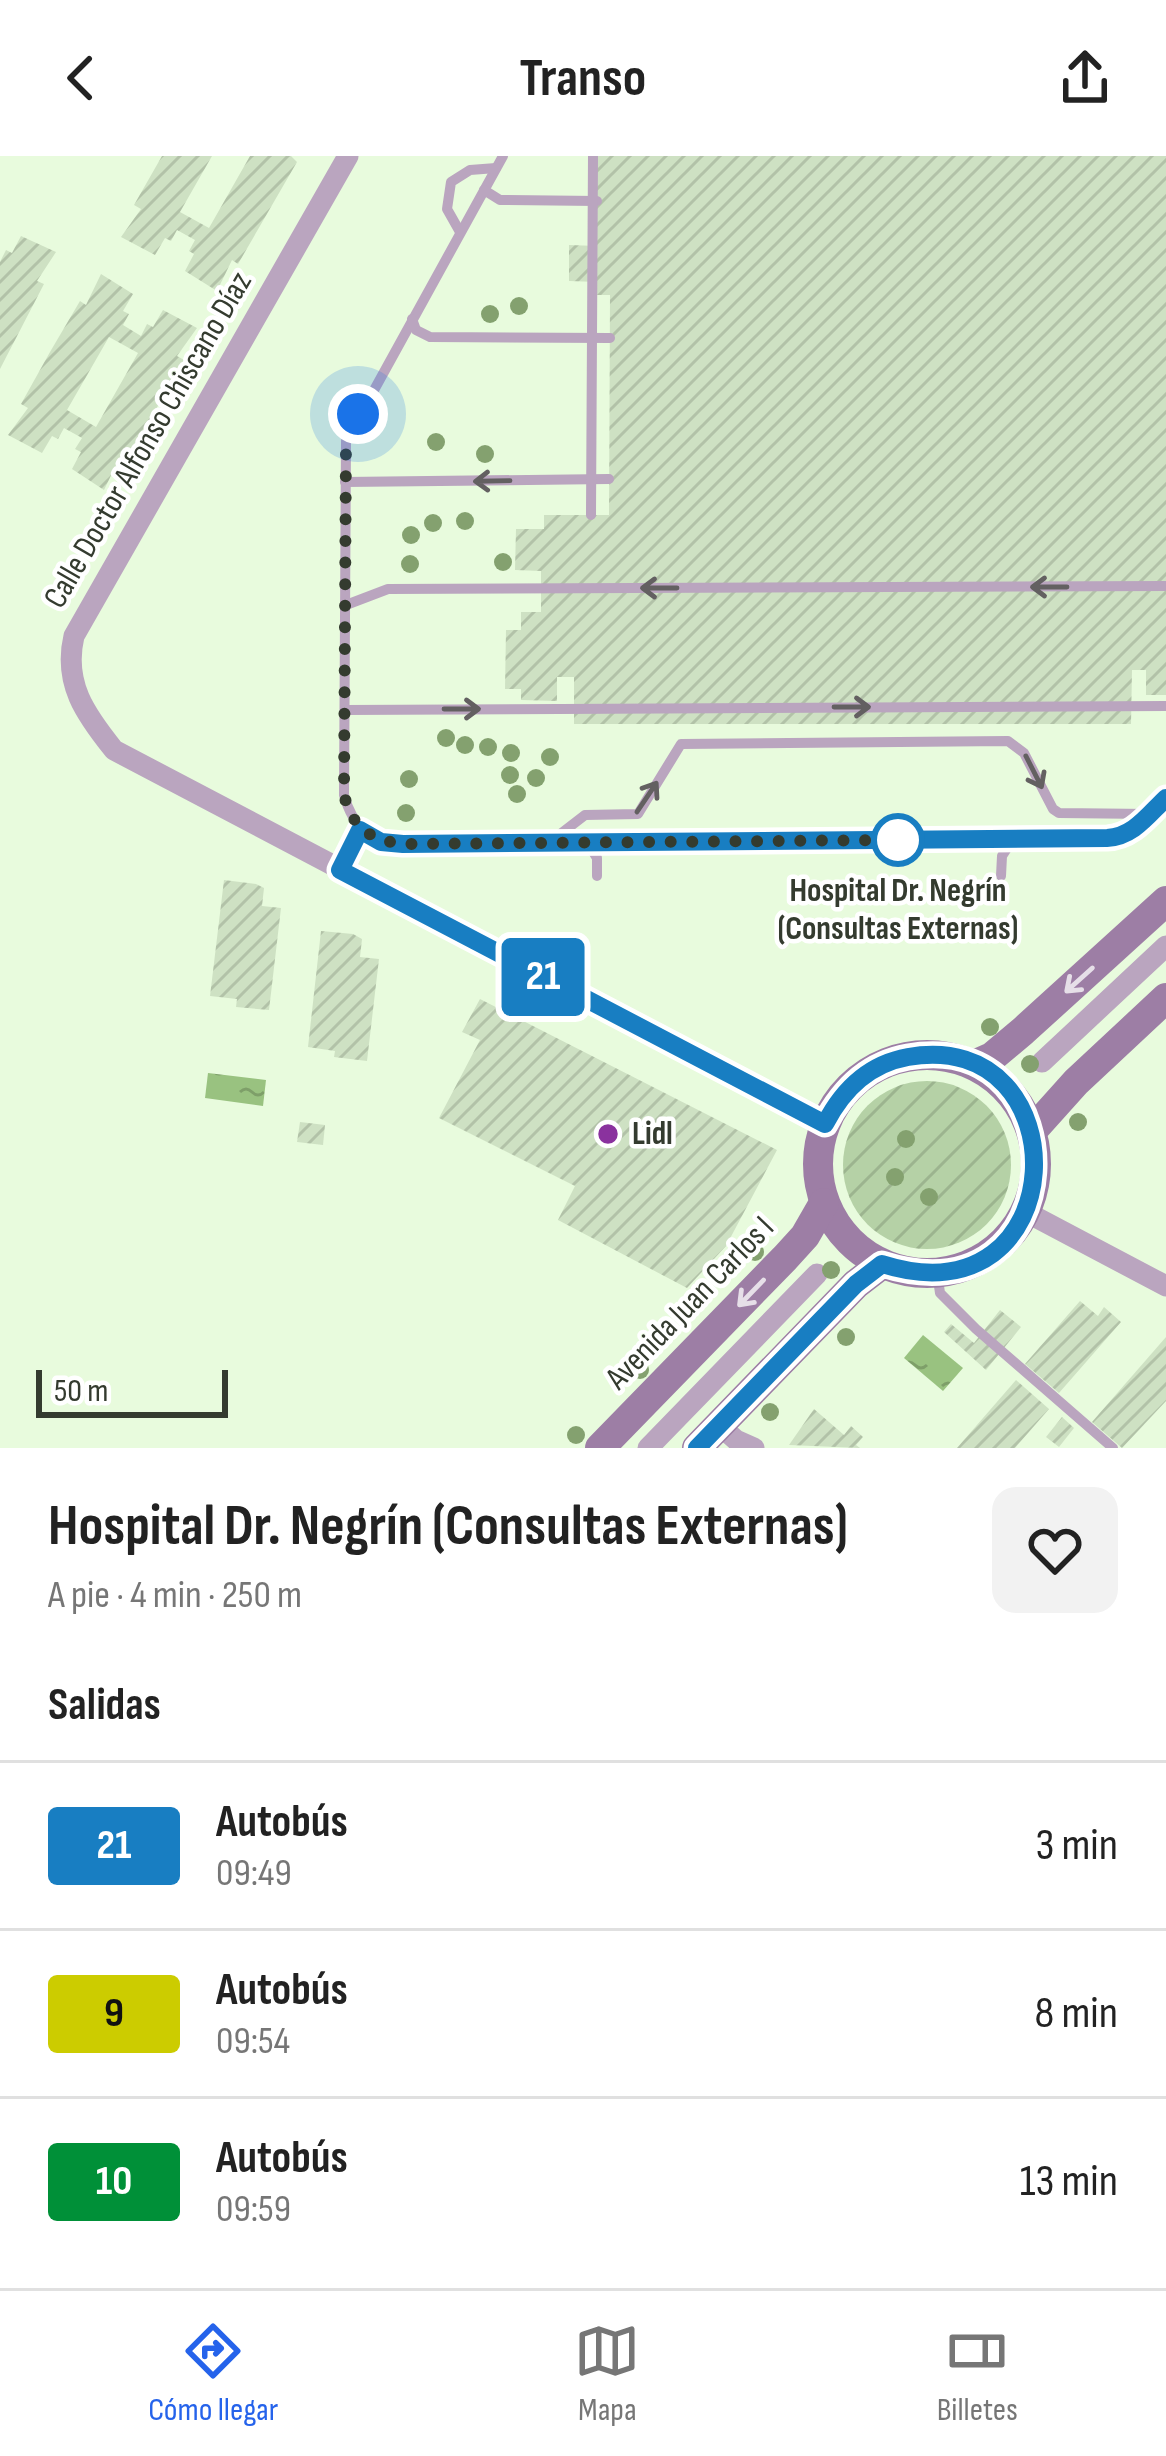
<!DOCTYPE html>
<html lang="es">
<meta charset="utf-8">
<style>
:root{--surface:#fff;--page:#f2f2f2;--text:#222;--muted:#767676;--line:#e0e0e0;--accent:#2563eb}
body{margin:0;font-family:"Sofia Sans Condensed",sans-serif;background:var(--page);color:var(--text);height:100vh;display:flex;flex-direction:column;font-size:45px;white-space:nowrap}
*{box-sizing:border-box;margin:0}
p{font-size:39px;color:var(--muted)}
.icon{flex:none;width:66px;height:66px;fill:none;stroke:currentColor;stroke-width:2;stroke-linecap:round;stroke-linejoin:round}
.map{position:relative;height:1292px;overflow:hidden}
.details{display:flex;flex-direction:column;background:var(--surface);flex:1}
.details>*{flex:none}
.badge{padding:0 24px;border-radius:9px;font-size:42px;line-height:78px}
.scale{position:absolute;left:36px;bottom:30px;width:192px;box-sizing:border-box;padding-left:12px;border:6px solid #343b2f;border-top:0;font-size:33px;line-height:42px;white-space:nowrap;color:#343b2f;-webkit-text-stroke:9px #fff;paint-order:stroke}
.you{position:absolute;width:60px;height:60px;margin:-30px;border:9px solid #fff;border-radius:50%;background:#1a73e8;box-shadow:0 0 0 18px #1a73e833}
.map>.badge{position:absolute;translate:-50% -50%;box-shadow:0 0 0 6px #fff}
h2{padding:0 48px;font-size:45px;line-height:108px}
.round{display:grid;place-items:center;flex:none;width:126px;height:126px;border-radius:24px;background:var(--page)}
.headline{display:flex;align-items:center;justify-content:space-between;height:204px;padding:0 48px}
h1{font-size:57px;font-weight:700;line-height:90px}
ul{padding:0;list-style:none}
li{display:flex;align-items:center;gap:36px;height:168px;padding:0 48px;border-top:3px solid var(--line)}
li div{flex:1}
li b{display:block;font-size:45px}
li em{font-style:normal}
li .badge{min-width:132px;font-weight:700;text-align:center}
header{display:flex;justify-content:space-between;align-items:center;height:156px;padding:0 48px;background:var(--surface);font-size:54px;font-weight:700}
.menu{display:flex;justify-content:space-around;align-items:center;height:168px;border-top:3px solid var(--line);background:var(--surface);font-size:33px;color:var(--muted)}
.menu a{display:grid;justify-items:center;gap:6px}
.menu .current{color:var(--accent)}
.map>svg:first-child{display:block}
.garden{fill:url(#garden-furrows)}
.water{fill:url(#water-ripples)}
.building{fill:url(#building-hatch);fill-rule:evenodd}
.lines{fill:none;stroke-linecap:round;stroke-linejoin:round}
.lane{stroke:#baa5bf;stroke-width:10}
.street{stroke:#baa5bf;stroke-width:21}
.secondary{stroke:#9d7ea5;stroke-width:30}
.tree{fill:#84a16f}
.oneway{stroke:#636061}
.oneway2{stroke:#e6dfe8}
.line-casing{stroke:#fff;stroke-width:27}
.line{stroke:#187ec2;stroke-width:18}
.walk{stroke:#343b2f;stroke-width:12;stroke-dasharray:0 21.6}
.stop-dot{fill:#fff;stroke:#187ec2;stroke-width:6}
.poi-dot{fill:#8a329e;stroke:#fff;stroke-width:4.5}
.labels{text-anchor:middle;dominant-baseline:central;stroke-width:9;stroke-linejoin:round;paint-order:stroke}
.street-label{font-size:33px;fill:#343b2f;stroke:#fff}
.stop-label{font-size:33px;font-weight:bold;fill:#343b2f;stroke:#fff}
.poi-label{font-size:33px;font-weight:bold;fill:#343b2f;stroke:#fff;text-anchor:start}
</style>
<header><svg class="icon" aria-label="back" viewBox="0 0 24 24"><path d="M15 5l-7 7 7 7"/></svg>Transo<svg class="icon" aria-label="share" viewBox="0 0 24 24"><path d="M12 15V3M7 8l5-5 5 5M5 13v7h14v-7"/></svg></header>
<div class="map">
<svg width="1166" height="1292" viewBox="0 0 1166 1292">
<defs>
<pattern id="garden-furrows" width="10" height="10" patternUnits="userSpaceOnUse" patternTransform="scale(3)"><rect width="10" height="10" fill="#b5d1a6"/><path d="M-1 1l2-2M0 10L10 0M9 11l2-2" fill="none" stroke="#9cb48f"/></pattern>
<pattern id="water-ripples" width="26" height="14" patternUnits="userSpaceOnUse" patternTransform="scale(3)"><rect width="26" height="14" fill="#99c280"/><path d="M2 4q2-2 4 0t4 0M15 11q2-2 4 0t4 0" fill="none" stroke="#7e9f69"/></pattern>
<pattern id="building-hatch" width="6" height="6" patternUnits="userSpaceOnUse" patternTransform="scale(3)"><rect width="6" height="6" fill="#cee1c3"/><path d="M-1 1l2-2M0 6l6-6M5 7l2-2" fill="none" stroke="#b2c2a8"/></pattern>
</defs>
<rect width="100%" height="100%" fill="#e8fbdd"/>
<!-- garden -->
<circle class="garden" cx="927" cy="1009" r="84"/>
<!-- water -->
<g class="water">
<polygon points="208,917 266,924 263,950 205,942"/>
<polygon points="923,1179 963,1212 943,1235 904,1202"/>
</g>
<!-- building -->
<g class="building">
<polygon points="162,0 212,0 180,56 209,72 250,0 291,0 297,6 238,108 232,104 217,135 185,115 194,98 189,95 195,84 177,74 171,85 165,82 155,99 121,81 141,53 134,49"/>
<polygon points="597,0 1166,0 1166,539 1146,539 1146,514 1132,514 1131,568 574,568 574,521 557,521 557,545 521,544 521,533 505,533 506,474 521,474 521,456 541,456 541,415 515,414 516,373 544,373 544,359 609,359 610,139 596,139 597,126 569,125 569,89 597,90"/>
<polygon points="21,80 56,96 37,125 44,128 0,213 0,106 6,94 12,97"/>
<path d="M101,118L133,138L123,155L129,158L123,169L141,180L147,168L153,171L163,154L197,172L177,200L184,204L155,255L125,307L119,303L104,334L72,313L81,296L75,293L82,282L64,272L58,283L52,280L42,297L8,279L28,252L21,248L50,196L80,145L86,149ZM109,181L138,197L96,271L67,254Z"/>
<polygon points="224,724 256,728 264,732 262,750 281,752 269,854 236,851 237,843 210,840"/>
<polygon points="321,775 353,778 362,783 360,801 379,803 367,905 334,901 335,895 308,891"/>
<polygon points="480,843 777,994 726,1090 687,1132 558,1064 575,1030 439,962 480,884 462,876"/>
<polygon points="300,966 325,969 323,989 297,986"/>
<polygon points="1080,1145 1098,1160 1104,1151 1121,1166 1059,1237 1025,1208"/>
<polygon points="1000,1154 1021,1171 986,1214 944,1176 951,1168 974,1187"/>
<polygon points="1166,1181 1166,1245 1122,1292 1092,1266"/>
<polygon points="1016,1224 1049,1253 1015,1292 957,1292"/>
<polygon points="814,1253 844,1279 851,1270 863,1281 856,1289 860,1292 789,1289"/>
<polygon points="1062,1261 1074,1272 1059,1291 1046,1281"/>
</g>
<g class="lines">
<!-- lane -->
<g class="lane">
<path d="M503,0L346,285L344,639C353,672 370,684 403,689L1107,682C1133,681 1148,659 1166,642"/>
<polyline points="484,34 500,44 597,45"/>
<polyline points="460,76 447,53 451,26 470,14 496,12"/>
<polyline points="412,163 416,174 430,181 610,182"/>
<polyline points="345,326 609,323"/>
<polyline points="591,359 593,0"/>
<polyline points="346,449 388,433 1166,430"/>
<polyline points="345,554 1166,550"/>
<polyline points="550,686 585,659 638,658 681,588 1008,585 1024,597 1053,653 1059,657 1149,658"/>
<polyline points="587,686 597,702 597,720"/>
<polyline points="340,714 360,674"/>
<polyline points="1001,720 1002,700 1013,683"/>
<polyline points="937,1116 940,1137 976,1173 1113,1292"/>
</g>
<!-- street -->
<g class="street">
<path d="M348,0L74,480C63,527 85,558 114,594L825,968"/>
<polyline points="1042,906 1166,790"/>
<polyline points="1026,1056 1166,1130"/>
<polyline points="719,1269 736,1284 754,1292"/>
<polyline points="648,1292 817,1118"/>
</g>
<!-- secondary -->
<g class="secondary">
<circle cx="927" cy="1008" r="109"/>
<polyline points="974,909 992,901 1023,875 1166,745"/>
<polyline points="1032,975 1076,926 1166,842"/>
<polyline points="600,1292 785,1102 805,1080 824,1047"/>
<polyline points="697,1292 856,1128 882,1108"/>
</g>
</g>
<!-- trees -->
<g class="tree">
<circle cx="519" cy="150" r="9"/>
<circle cx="490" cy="158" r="9"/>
<circle cx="436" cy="286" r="9"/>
<circle cx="485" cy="298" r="9"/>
<circle cx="465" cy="365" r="9"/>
<circle cx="433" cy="367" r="9"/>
<circle cx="411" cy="379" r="9"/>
<circle cx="503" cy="406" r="9"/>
<circle cx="410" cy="408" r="9"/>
<circle cx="446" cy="582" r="9"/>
<circle cx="465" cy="589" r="9"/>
<circle cx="488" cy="591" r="9"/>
<circle cx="511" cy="597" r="9"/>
<circle cx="550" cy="601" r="9"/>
<circle cx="510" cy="619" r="9"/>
<circle cx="536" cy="622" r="9"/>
<circle cx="409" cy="623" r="9"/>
<circle cx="517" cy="638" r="9"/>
<circle cx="406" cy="657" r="9"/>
<circle cx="990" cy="871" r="9"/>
<circle cx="1030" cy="908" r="9"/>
<circle cx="1078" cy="966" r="9"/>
<circle cx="906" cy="983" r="9"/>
<circle cx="895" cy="1021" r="9"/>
<circle cx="929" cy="1041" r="9"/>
<circle cx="755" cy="1096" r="9"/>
<circle cx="831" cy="1114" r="9"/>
<circle cx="846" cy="1181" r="9"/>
<circle cx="640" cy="1214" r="9"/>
<circle cx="770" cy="1256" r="9"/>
<circle cx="576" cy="1279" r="9"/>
</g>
<!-- one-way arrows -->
<defs><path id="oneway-shaft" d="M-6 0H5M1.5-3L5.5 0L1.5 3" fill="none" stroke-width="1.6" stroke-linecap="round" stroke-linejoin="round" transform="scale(3)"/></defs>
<g class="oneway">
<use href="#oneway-shaft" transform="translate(492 325) rotate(179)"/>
<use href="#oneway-shaft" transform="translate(1049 431) rotate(180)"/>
<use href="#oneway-shaft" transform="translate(659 432) rotate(180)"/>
<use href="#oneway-shaft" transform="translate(852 551)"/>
<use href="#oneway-shaft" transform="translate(462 553)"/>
<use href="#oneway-shaft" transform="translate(1034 616) rotate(63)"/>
<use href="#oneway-shaft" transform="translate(647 641) rotate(-56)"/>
</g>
<g class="oneway2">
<use href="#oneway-shaft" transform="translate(1079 824) rotate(138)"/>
<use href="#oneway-shaft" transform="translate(751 1137) rotate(134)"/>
</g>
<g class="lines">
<defs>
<path id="line" d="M697,1292L856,1128L882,1108C1077,1170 1083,870 908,901C869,908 843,933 825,968L340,714L360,674L381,686L403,688L1107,682C1133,681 1148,659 1166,642"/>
</defs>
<!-- line casing -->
<use href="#line" class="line-casing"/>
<!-- line -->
<use href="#line" class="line"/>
<!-- walk -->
<path class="walk" d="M358,258L346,284L344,639C353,672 369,684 403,688L898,684"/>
</g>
<!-- markers -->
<circle class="stop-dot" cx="898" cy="684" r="24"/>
<circle class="poi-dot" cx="608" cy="978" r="12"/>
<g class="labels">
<!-- street labels -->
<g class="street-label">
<text transform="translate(148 284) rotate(-60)">Calle Doctor Alfonso Chiscano Díaz</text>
<text transform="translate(690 1147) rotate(-46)">Avenida Juan Carlos I</text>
</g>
<!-- stop labels -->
<g class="stop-label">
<text x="898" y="735">Hospital Dr. Negrín<tspan x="898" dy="38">(Consultas Externas)</tspan></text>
</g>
<!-- poi labels -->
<g class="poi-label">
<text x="632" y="978">Lidl</text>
</g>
</g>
</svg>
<div class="scale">50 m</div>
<div class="you" style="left:358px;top:258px"></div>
<b class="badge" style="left:543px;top:821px;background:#187ec2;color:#fff">21</b>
</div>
<section class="details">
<div class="headline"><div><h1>Hospital Dr. Negrín (Consultas Externas)</h1><p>A pie · 4 min · 250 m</p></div><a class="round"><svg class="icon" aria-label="heart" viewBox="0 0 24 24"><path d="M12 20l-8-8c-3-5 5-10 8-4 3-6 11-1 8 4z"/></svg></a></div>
<h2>Salidas</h2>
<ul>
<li><span class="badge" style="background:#187ec2;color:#fff">21</span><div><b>Autobús</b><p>09:49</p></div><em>3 min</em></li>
<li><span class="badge" style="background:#cc0;color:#111">9</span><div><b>Autobús</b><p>09:54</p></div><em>8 min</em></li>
<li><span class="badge" style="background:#009038;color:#fff">10</span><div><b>Autobús</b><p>09:59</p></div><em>13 min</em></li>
</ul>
</section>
<nav class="menu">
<a class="current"><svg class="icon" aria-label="directions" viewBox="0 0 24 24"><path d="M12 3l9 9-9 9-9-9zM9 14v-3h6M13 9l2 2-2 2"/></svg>Cómo llegar</a>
<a><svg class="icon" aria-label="map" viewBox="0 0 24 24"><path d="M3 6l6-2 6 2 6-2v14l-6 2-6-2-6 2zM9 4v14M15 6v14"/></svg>Mapa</a>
<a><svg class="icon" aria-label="tickets" viewBox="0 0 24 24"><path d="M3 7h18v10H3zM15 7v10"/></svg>Billetes</a>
</nav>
